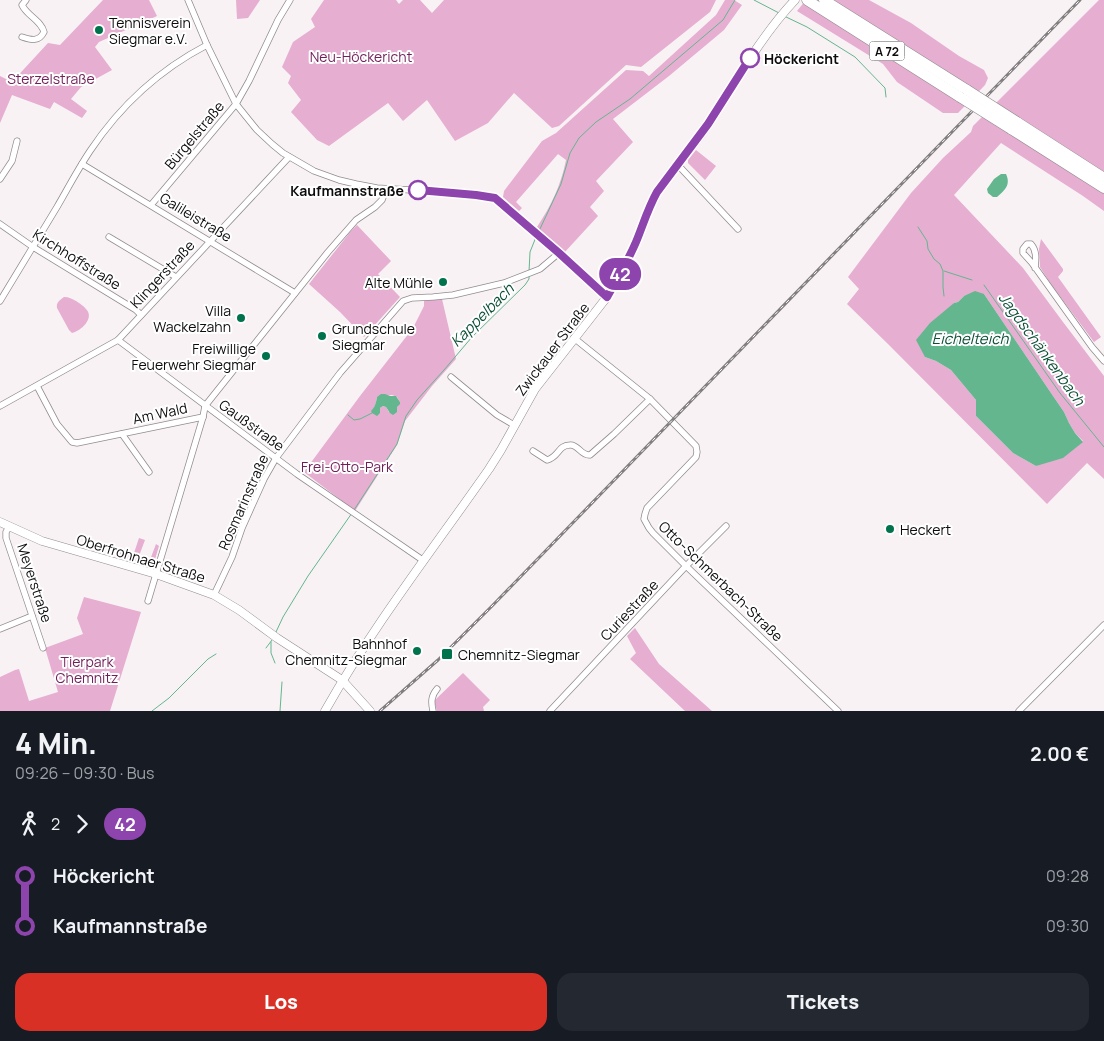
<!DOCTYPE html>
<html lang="de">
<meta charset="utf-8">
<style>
:root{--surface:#171b24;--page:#242831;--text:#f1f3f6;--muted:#9ea1a6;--accent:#d93025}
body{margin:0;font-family:Manrope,sans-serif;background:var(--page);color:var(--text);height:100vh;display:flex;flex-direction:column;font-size:19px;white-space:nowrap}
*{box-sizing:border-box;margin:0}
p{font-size:16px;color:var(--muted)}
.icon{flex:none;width:28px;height:28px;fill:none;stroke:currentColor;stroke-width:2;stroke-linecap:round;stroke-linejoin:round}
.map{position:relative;height:711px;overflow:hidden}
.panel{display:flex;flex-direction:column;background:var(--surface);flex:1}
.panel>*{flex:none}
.badge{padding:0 10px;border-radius:16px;font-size:18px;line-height:32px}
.map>.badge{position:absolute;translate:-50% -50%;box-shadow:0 0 0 2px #fff}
.legs{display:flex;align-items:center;gap:8px;height:55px;padding:0 15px;font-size:16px}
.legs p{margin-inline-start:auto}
.overview{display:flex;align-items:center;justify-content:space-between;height:85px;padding:0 15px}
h1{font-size:28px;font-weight:800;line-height:38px}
.action{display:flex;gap:10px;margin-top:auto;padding:10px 15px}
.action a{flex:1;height:58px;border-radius:15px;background:var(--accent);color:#fff;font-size:20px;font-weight:800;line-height:58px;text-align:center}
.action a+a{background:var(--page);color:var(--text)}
ul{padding:0 15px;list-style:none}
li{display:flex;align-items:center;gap:18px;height:50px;font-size:19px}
li i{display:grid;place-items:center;width:8px;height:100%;margin:0 6px;background:currentColor}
li i::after{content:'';width:12px;height:12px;margin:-6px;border:4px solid;border-radius:50%;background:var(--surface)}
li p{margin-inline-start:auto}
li:first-child i{background:linear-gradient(#0000 50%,currentColor 0)}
li:last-child i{background:linear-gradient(currentColor 50%,#0000 0)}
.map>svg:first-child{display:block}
.green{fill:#e6aed0;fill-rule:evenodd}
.water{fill:#63b68e}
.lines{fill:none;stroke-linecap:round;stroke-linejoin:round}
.stream{stroke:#63b68e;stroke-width:1}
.street-casing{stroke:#918c8f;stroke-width:7}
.secondary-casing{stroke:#918c8f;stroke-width:9}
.highway-casing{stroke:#918c8f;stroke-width:11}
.street{stroke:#fff;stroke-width:5.5}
.secondary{stroke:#fff;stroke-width:8}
.highway{stroke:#fff;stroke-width:10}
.rail-casing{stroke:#827e80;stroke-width:3}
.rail{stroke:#fff;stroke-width:1;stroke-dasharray:4;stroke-linecap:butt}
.highway-bridge-casing{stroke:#918c8f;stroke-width:11;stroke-linecap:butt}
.highway-bridge{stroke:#fff;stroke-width:10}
.line-1-casing{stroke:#fff;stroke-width:11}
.line-1{stroke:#8e44ad;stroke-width:8}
.poi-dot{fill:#00724c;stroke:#fff;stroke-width:2}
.stop-1-dot{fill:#fff;stroke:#8e44ad;stroke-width:2.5}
.labels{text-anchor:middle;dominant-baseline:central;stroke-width:4;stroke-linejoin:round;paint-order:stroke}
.shield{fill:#fff;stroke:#565455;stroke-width:1}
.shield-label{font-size:12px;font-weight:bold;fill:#0d0b0c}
.poi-label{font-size:14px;fill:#0d0b0c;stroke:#fff;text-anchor:start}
.park-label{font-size:14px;fill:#711f59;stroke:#fff}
.stop-label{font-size:14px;font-weight:bold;fill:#0d0b0c;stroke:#fff;text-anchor:start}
.street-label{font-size:14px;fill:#0d0b0c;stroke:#fff}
.water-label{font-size:15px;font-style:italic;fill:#0b4f35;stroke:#fff}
</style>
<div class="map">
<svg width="1104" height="711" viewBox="0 0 1104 711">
<rect width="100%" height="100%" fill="#f8f2f5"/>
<!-- green -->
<g class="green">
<polygon points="103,0 149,0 157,16 99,42 95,47 112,70 81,87 71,99 87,111 82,118 54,102 50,109 12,95 0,123 0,76 12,82 48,43 60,45"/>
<polygon points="236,0 260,0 248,18 237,19"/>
<polygon points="324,0 396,0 399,4 403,0 420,0 432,13 444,0 716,0 710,12 641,67 626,65 559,126 552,128 514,93 488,123 455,141 427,100 403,121 388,103 329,146 317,140 291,112 301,100 288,83 291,76 282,67 293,42 315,27 311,19"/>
<path d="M725,0H734L742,5L724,30L669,76L613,119L633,142L596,181L604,191L590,207L598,216L564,253L537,227C551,206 561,185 566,160L558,154L516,202L522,208L519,211L503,197L504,191L542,141L556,133L626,70L643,71L649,76L716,15Z"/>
<polygon points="806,0 869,0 911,23 959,56 984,70 988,78 985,85 958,113 943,113 897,82 883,64 797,11"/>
<path d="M1099,0H1104V211L1083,196L1001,143L954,195L1023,268L1063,322L1104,376V479L1087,463L1047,504L888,344L847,304L859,289L848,277L911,193L943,158L971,132L973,126ZM984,294L1051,393L1064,412L1069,423L1075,433L1083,441L1036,466L1013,453L976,416V400L951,370L936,361L925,357L954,303L958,302L964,296Z"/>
<polygon points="696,150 716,166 705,180 688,163 688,160"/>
<polygon points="357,225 391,261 378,274 400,297 364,337 340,312 309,284 351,231"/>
<polygon points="1041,239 1063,269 1063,271 1058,277 1101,337 1094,342 1050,283 1040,267 1039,249"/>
<path d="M64,297C69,297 72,299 76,301C79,303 84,306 86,309C95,318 81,331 72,333L69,330L57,308C56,302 60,300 64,297Z"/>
<path d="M442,299L456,359L432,386L405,421L397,445L355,511L304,472L360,396L413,328L424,306V300ZM392,395L397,397L400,402L397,407V411L389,412L386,407L383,406L380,408L379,414L372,411C375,407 376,403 377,397Z"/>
<polygon points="139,538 145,540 139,556 150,560 156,544 159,546 153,566 115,555 116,550 127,553 127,555 133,556"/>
<polygon points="84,597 141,612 110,711 0,711 0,677 15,670 19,669 29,701 58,692 45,648 83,634 77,618"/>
<polygon points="635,628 659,664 712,711 685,711 630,659 636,653 627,636"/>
<polygon points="463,673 490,700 483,707 484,711 437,711 434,701"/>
</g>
<!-- water -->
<g class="water">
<path d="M1001,174H1006C1011,185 1005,190 997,197H993L988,193L987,189L994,179Z"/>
<polygon points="975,291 984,294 1051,393 1064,412 1069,423 1075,433 1083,442 1063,458 1036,466 1013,453 976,416 976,400 951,370 936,361 925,357 916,340 930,323 954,303 958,302 964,296"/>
<path d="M381,394H385L390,396H396L400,402V404L397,407V412L393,415L390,413L386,407L383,406L380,408V413L377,416L372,413L371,411C375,407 376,403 377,397Z"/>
</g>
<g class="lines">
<!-- stream -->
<g class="stream">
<polyline points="754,0 779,13"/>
<polyline points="784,16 807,27 855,57 885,88 886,97"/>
<polyline points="918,227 927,241 928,249 934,259 940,264 943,271 943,287 944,296"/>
<polyline points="539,231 561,184 570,153 579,138 596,122 630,99 723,20 735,0"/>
<polyline points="944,271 972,280"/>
<polyline points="529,272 530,252 536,237"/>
<polyline points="984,285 1060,393 1104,447"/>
<polyline points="348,415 354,420 360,419 372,413"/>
<polyline points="354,510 397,444 406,416 417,400 444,370 472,337 525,285 529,279 529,276"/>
<polyline points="276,632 283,617 308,576 352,513"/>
<polyline points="271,642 271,653 275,663"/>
<polyline points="266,648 272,640"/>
<polyline points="152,711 169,698 208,659 216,654"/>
<polyline points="280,711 282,682"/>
</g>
<defs>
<g id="street">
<polyline points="188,0 207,45 236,104 257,130 272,144 283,153 314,171 339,180 356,184 377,188 411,190 476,195 495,198 559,253 607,297"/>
<path d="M22,37C31,40 39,42 44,32C41,20 27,16 22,5L26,0"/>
<polyline points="82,164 295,293"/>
<polyline points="677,164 738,229"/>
<polyline points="0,179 12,161 17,141"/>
<polyline points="151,205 236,104 249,81 278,20 290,0"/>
<polyline points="0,224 33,247 136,310 141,315"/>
<polyline points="109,237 176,277"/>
<path d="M1035,268C1036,259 1037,251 1031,244H1027L1023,249V253L1032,263L1092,347L1104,361"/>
<path d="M0,301C19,270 38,238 57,207C68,188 78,169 90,151C120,106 159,70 207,45"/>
<polyline points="574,338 650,399 696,446 697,452 696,457 647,508 645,514 644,519 649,528 653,533 686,566 838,711"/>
<polyline points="118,340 297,474 424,561"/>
<polyline points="451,377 497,415 514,425"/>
<polyline points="37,386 57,424 72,442 77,443 203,417"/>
<polyline points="0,406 118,340 289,157"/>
<polyline points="122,434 149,472"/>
<path d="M533,451L547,460C559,457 558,445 570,445C578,444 581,456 590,455L614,434L650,399"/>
<polyline points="9,527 6,532 6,538 43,648"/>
<polyline points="214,595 232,557 242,528 264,479 276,458 340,373 403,301 412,298 433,297 453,295 504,283 540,269 559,253"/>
<polyline points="148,601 203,417 205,406 328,252 356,220 375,207 382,200 386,189"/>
<polyline points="0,629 32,616"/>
<path d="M433,711C431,702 431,696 437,689"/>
<polyline points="550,711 686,566 726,526"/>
<polyline points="1019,711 1104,625"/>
</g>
<g id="secondary">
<polyline points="0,522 42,541 156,574 214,595 239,610 277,638 342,680 370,711"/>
<path d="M325,711C373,626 433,549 489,469L501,450L535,389L607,297L623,270L636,243L652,201L657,192C673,168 694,146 710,122C737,80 761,36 795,0"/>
</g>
<g id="highway">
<polyline points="807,0 960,97"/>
<polyline points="824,0 967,90"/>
<polyline points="1017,122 1104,178"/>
<polyline points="1011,129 1104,188"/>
</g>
</defs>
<!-- street casing -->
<use href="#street" class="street-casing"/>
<!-- secondary casing -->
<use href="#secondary" class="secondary-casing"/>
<!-- highway casing -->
<use href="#highway" class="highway-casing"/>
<!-- street -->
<use href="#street" class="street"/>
<!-- secondary -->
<use href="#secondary" class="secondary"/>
<!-- highway -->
<use href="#highway" class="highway"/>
<defs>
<polyline id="rail" points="380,711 438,660 493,605 1080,0"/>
</defs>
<!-- rail casing -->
<use href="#rail" class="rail-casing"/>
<!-- rail -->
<use href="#rail" class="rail"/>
<defs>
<g id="highway-bridge">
<polyline points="967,90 1017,122"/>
<polyline points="960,97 1011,129"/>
</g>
</defs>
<!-- highway-bridge casing -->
<use href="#highway-bridge" class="highway-bridge-casing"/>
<!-- highway-bridge -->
<use href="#highway-bridge" class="highway-bridge"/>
</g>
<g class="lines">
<defs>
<path id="line-1" d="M418,190L476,195L495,198L559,253L607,297C617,279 628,261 636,242C643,225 648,208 657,192L708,124L750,58"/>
</defs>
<!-- line-1 casing -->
<use href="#line-1" class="line-1-casing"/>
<!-- line-1 -->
<use href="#line-1" class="line-1"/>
</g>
<!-- markers -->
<g class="poi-dot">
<circle cx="99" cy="30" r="5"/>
<circle cx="443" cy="282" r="5"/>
<circle cx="241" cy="318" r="5"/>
<circle cx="322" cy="336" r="5"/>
<circle cx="266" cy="356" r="5"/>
<circle cx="890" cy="529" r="5"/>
<circle cx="417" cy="651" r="5"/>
<rect x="441" y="648" width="12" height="12" rx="2.5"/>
</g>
<g class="stop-1-dot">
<circle cx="750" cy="58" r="9"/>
<circle cx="418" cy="190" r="9"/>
</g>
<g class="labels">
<!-- shield labels -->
<rect class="shield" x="869.5" y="41.5" width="35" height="19" rx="4"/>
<g class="shield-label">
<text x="887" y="51">A 72</text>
</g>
<!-- poi labels -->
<g class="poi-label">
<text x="109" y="22">Tennisverein<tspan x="109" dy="16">Siegmar e.V.</tspan></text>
<text x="433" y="282" text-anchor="end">Alte Mühle</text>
<text x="231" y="310" text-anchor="end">Villa<tspan x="231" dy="16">Wackelzahn</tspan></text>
<text x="332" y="328">Grundschule<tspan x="332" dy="16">Siegmar</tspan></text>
<text x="256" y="348" text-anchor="end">Freiwillige<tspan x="256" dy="16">Feuerwehr Siegmar</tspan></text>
<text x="900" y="529">Heckert</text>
<text x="407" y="643" text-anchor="end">Bahnhof<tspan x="407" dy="16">Chemnitz-Siegmar</tspan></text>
<text x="458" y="654">Chemnitz-Siegmar</text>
</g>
<!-- park labels -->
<g class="park-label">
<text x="361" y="56">Neu-Höckericht</text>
<text x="51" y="78">Sterzelstraße</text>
<text x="347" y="466">Frei-Otto-Park</text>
<text x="87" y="661">Tierpark<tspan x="87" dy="16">Chemnitz</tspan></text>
</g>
<!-- stop labels -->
<g class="stop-label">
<text x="764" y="58">Höckericht</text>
<text x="404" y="190" text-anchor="end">Kaufmannstraße</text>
</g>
<!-- street labels -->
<g class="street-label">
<text transform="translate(194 135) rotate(-50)">Bürgelstraße</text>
<text transform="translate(196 217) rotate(31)">Galileistraße</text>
<text transform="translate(77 259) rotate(32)">Kirchhoffstraße</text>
<text transform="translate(162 274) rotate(-47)">Klingerstraße</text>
<text transform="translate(552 349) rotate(-53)">Zwickauer Straße</text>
<text transform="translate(160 413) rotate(-12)">Am Wald</text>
<text transform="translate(252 425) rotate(36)">Gaußstraße</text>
<text transform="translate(243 502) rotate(-66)">Rosmarinstraße</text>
<text transform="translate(141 558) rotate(17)">Oberfrohnaer Straße</text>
<text transform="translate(721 581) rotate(44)">Otto-Schmerbach-Straße</text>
<text transform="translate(35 583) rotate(72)">Meyerstraße</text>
<text transform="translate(629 610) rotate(-47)">Curiestraße</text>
</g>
<!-- water labels -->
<g class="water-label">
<text transform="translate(482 315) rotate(-45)">Kappelbach</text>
<text x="970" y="338">Eichelteich</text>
<text transform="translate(1042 349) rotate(54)">Jagdschänkenbach</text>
</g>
</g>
</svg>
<b class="badge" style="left:620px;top:274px;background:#8e44ad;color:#fff">42</b>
</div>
<section class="panel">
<div class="overview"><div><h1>4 Min.</h1><p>09:26 – 09:30 · Bus</p></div><b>2.00 €</b></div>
<div class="legs"><svg class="icon" aria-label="walk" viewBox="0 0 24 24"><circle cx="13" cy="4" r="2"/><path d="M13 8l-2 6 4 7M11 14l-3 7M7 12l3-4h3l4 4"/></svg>2<svg class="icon" aria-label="forward" viewBox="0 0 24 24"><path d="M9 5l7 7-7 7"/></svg><b class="badge" style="background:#8e44ad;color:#fff">42</b></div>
<ul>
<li><i style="color:#8e44ad"></i><b>Höckericht</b><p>09:28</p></li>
<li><i style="color:#8e44ad"></i><b>Kaufmannstraße</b><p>09:30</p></li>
</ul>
<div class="action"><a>Los</a><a>Tickets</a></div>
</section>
